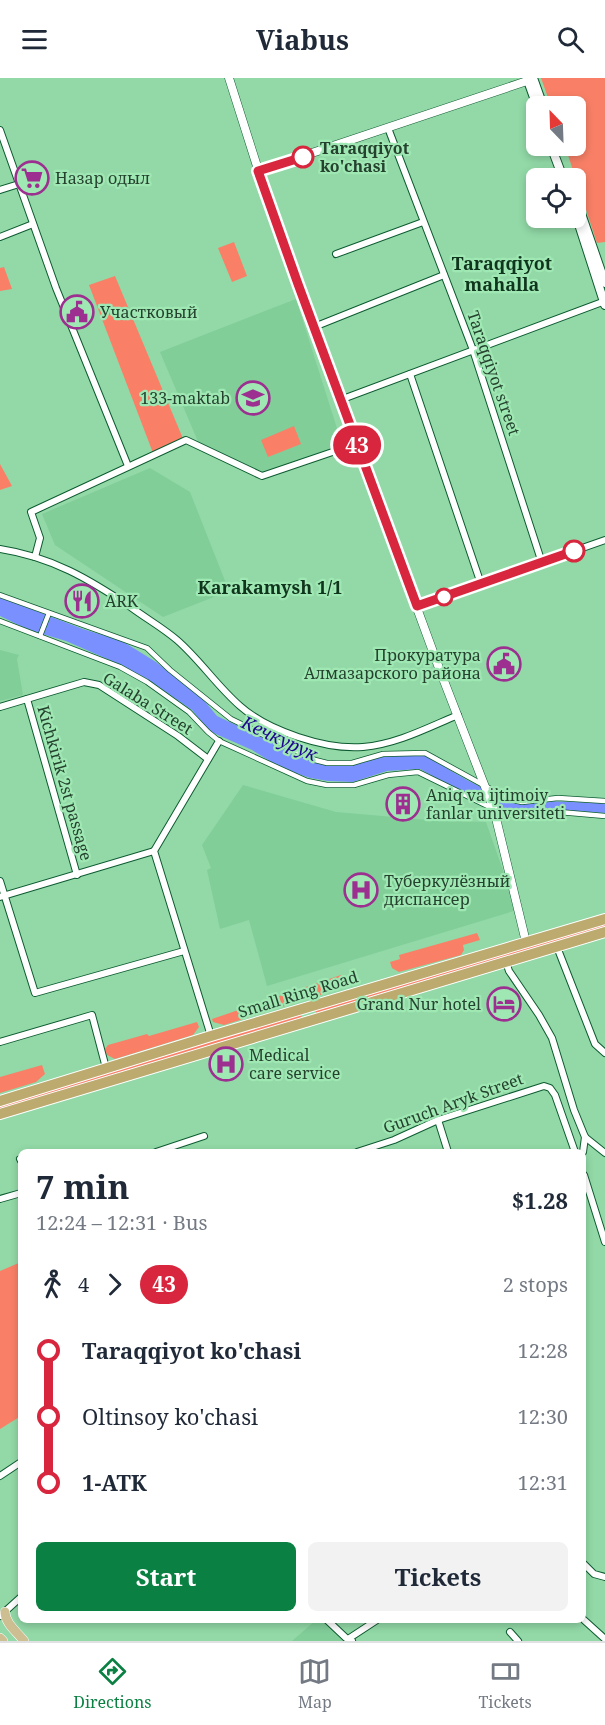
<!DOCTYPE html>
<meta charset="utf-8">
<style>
:root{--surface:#fff;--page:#f2f2f3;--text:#1f2937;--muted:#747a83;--line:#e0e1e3;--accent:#0b8043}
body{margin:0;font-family:"Noto Serif",serif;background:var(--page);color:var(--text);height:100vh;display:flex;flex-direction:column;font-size:22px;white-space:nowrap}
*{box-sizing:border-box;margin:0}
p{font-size:20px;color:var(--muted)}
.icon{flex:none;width:33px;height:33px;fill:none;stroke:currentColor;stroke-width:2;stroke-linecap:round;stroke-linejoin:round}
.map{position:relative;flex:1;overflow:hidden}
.side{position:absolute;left:18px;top:1071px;width:568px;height:474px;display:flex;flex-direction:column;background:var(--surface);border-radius:9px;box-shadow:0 3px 9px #0003}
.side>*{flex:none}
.badge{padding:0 12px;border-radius:20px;font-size:21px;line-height:39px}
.needle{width:39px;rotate:337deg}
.buttons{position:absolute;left:526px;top:18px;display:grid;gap:12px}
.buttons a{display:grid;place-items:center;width:60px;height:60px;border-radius:9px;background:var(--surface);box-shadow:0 3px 9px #0003;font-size:30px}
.map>.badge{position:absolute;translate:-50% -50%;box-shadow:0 0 0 3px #fff}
.legs{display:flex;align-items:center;gap:9px;height:66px;padding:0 18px;font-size:20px}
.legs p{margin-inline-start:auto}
.head{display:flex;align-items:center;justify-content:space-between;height:102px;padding:0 18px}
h1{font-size:33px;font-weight:700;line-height:45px}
.button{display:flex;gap:12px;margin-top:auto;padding:12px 18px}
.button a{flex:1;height:69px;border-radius:9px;background:var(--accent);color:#fff;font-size:24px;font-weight:700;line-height:69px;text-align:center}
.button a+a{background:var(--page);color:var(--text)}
ul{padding:0 18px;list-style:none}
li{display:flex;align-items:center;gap:21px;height:66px;font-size:22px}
li i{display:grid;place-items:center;width:9px;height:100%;margin:0 8px;background:currentColor}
li i::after{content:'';width:15px;height:15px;margin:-8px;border:4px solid;border-radius:50%;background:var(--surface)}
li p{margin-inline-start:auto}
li:first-child i{background:linear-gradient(#0000 50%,currentColor 0)}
li:last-child i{background:linear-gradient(currentColor 50%,#0000 0)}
header{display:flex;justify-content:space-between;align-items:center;height:78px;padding:0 18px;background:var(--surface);font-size:27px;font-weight:700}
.menu{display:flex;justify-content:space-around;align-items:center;height:84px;border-top:2px solid var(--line);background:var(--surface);font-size:16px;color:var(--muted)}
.menu a{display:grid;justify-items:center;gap:3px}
.menu .selected{color:var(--accent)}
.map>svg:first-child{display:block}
.built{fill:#81ce99}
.green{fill:#f98067}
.water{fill:#7a90fe}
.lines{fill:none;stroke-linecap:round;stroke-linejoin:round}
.pedestrian-casing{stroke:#0d5b30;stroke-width:6}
.minor-casing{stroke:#0d5b30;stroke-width:8}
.tertiary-casing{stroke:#0d5b30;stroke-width:9}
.secondary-casing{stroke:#0d5b30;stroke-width:10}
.primary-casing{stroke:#fff;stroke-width:10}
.trunk-casing{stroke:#fff;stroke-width:12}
.pedestrian{stroke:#fff;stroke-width:4.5}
.minor{stroke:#fff;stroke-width:6}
.tertiary{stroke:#fff;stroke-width:8}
.secondary{stroke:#fff;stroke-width:8}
.primary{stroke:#cdbf92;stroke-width:9}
.trunk{stroke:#bcaa6e;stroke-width:10}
.line-1-casing{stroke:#fff;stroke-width:14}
.line-1{stroke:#d7263d;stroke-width:9}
.stop-1-dot{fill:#fff;stroke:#d7263d;stroke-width:3}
.labels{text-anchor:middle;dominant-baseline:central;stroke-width:4.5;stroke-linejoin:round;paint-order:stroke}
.stop-label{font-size:16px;font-weight:bold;fill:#25422e;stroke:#9fe7b3;text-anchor:start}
.poi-label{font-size:16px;fill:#25422e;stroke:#9fe7b3;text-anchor:start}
.street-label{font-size:16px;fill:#25422e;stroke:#9fe7b3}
.neighbourhood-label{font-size:18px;font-weight:bold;fill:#10351d;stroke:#9fe7b3}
.water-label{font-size:18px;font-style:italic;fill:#1e068f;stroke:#9fe7b3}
</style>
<header><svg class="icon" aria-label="menu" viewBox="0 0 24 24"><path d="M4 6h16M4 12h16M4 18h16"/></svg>Viabus<svg class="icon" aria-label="search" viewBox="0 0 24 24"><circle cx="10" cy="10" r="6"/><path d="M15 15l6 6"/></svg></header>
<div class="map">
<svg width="605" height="1563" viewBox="0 0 605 1563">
<rect width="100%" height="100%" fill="#92d9a7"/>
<!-- built -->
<g class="built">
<polygon points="296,221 342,366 263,401 199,366 160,274"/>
<polygon points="150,390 190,414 229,513 163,539 55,467 42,436"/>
<polygon points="0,572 19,577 17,581 23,617 0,623"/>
<polygon points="243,707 336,734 440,743 486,744 517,832 267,908 249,842 220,851 207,792 211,790 202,767"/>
<polygon points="316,1542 323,1542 343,1563 292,1563"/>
</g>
<!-- green -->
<g class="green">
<polygon points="541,0 605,0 605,164 597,165 565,68 576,68 576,28 551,28"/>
<polygon points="234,164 247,198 232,204 218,170"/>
<polygon points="4,189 12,211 0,213 0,190"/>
<polygon points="115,198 184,363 153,375 89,207"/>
<polygon points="294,348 301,366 268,379 261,362"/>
<polygon points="0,386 12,408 0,412"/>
<polygon points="605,846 605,851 317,936 315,932"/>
<polygon points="477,855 480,862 463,867 464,872 461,877 399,894 392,890 390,884 400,881 399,877"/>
<polygon points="341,897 344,901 344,905 330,914 224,947 213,944 212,941"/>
<polygon points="301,936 302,940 0,1033 0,1028"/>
<polygon points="197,944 199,949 193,957 115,981 107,977 105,971 108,967 147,956 149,958"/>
<polygon points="42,987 45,996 36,1004 0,1015 0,999"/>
<polygon points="21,1184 21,1338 0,1351 0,1193"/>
</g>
<!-- water -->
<polygon class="water" points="0,519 83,551 122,563 156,584 203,621 217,638 314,684 340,687 384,678 424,677 467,702 508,722 605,725 605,735 559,732 525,737 505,734 461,714 420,691 387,693 353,704 328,703 310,700 281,690 252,672 209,653 192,632 147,601 121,587 66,563 29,552 0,538"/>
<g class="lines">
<defs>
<g id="pedestrian">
<polyline points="0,517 147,570 170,592 231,641 315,682 327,685 352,685 383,676 425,675 509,721 522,724 558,720 605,723"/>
<polyline points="0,543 120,589 147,604 189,634 208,654 219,663 307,703 327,707 354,707 388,697 418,694 504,736 525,739 559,734 605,738"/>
<polyline points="40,558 49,535"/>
</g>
<g id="minor">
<polyline points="388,50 473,272 542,485"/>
<polyline points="0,52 56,210 128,388"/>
<polyline points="0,112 19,106"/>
<polyline points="0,159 33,146"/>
<polyline points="336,176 423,144"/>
<polyline points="314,249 444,197"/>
<polyline points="410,296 481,506"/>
<polyline points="340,322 605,223"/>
<path d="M0,471C52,479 89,501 132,530C147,541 163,550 177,562C200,582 217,608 240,628C268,653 326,672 363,669C397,666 427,650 458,637"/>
<polyline points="35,479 40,460 31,434 186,362 262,398 356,366"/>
<polyline points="417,528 605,462"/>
<polyline points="27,621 77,797"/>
<polyline points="0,629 84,604 99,607 178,658 208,681"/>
<polyline points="0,803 35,915 184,873"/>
<polyline points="0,819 154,773"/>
<polyline points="557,869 595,966 605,975"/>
<polyline points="506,884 509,893 539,937 552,960 574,1032 585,1059 605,1075"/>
<polyline points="211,958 154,773 219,663"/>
<polyline points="0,964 92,937 106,990"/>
<polyline points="438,1042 448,1074"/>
<polyline points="156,1074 204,1058"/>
<polyline points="357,1074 394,1062 438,1042 544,1008 550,1010 555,1017 575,1074"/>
<polyline points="583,1074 585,1059"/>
<polyline points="20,1081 21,1083"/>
<polyline points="584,1097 605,1164"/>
<polyline points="0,1121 21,1115"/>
<polyline points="0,1398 21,1384"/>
<polyline points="584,1486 594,1496 605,1499"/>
<polyline points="0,1538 21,1519"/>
<polyline points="327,1542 346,1560 352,1563"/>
<polyline points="584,1542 605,1561"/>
<polyline points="510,1554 518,1563"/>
<polyline points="348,1561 377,1542"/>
</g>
<g id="tertiary">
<polyline points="229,0 269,126 298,206 439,590 494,732 526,864"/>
<polyline points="258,93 533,1"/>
</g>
<g id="secondary">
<polyline points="527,0 537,28"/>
<polyline points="533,0 543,28"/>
<polyline points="551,68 563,100"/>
<polyline points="576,121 605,205"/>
<polyline points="576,137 605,227"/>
</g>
<g id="primary">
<path d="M5,1534C5,1545 17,1554 24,1563"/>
<polyline points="0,1560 3,1563"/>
</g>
<g id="trunk">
<polyline points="0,1023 211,958 605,841"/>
<polyline points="0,1036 605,854"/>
</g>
</defs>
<!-- pedestrian casing -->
<use href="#pedestrian" class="pedestrian-casing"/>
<!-- minor casing -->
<use href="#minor" class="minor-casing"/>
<!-- tertiary casing -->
<use href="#tertiary" class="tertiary-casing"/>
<!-- secondary casing -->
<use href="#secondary" class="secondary-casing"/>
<!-- primary casing -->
<use href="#primary" class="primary-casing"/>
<!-- trunk casing -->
<use href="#trunk" class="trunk-casing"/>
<!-- pedestrian -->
<use href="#pedestrian" class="pedestrian"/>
<!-- minor -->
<use href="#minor" class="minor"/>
<!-- tertiary -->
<use href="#tertiary" class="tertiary"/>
<!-- secondary -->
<use href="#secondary" class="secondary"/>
<!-- primary -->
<use href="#primary" class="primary"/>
<!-- trunk -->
<use href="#trunk" class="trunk"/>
</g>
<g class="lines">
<defs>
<polyline id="line-1" points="303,79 258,93 298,206 417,528 574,473"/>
</defs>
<!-- line-1 casing -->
<use href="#line-1" class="line-1-casing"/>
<!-- line-1 -->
<use href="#line-1" class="line-1"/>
</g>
<!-- icons -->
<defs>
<symbol id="supermarket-ring" viewBox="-11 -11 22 22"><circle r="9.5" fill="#9fe7b3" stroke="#9c2f90" stroke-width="1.5"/><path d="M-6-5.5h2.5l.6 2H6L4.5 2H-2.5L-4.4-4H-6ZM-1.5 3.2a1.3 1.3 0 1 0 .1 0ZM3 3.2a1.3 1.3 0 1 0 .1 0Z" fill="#9c2f90"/></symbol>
<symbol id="civic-ring" viewBox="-11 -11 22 22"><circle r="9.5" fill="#9fe7b3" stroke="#9c2f90" stroke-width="1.5"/><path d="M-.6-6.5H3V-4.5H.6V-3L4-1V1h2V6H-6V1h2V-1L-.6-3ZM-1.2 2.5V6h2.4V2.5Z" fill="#9c2f90"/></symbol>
<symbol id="school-ring" viewBox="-11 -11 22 22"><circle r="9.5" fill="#9fe7b3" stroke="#9c2f90" stroke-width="1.5"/><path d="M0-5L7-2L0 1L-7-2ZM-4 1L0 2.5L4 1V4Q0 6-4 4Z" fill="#9c2f90"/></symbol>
<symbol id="restaurant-ring" viewBox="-11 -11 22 22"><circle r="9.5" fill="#9fe7b3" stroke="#9c2f90" stroke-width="1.5"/><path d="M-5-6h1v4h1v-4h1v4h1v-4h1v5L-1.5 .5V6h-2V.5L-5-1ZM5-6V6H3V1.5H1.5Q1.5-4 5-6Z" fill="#9c2f90"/></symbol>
<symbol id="building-ring" viewBox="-11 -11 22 22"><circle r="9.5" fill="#9fe7b3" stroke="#9c2f90" stroke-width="1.5"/><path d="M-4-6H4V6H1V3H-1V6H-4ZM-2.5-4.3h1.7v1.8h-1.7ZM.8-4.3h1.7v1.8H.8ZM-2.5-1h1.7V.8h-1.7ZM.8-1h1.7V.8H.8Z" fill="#9c2f90"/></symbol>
<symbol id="hospital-ring" viewBox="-11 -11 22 22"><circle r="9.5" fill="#9fe7b3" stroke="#9c2f90" stroke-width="1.5"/><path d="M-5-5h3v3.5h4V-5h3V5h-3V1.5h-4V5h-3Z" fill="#9c2f90"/></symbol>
<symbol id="hotel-ring" viewBox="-11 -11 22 22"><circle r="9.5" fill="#9fe7b3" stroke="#9c2f90" stroke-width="1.5"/><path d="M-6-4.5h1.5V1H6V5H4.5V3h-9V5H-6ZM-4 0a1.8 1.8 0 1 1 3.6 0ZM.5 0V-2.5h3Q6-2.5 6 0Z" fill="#9c2f90"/></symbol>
</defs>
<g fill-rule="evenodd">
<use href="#supermarket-ring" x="13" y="81" width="38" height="38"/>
<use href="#civic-ring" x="58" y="215" width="38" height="38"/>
<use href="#school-ring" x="234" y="301" width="38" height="38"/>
<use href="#restaurant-ring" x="63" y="504" width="38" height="38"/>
<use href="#civic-ring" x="485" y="567" width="38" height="38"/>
<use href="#building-ring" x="384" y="707" width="38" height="38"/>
<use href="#hospital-ring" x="342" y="793" width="38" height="38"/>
<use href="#hotel-ring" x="485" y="907" width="38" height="38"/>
<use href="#hospital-ring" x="207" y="967" width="38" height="38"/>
</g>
<!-- markers -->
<g class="stop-1-dot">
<circle cx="303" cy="79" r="10"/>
<circle cx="574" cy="473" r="10"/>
<circle cx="444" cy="519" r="8"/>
</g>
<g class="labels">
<!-- stop labels -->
<g class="stop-label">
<text x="320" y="70">Taraqqiyot<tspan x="320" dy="18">ko'chasi</tspan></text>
</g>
<!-- poi labels -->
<g class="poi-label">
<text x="55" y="100">Назар одыл</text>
<text x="100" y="234">Участковый</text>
<text x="230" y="320" text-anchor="end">133-maktab</text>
<text x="105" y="523">ARK</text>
<text x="481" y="577" text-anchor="end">Прокуратура<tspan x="481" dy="18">Алмазарского района</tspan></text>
<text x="426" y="717">Aniq va ijtimoiy<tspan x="426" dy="18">fanlar universiteti</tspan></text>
<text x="384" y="803">Туберкулёзный<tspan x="384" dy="18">диспансер</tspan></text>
<text x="481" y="926" text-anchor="end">Grand Nur hotel</text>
<text x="249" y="977">Medical<tspan x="249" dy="18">care service</tspan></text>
</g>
<!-- street labels -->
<g class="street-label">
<text transform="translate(494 295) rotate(71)">Taraqqiyot street</text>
<text transform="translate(148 625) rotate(32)">Galaba Street</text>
<text transform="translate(65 705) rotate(74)">Kichkirik 2st passage</text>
<text transform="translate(298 916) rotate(-17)">Small Ring Road</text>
<text transform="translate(453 1025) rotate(-20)">Guruch Aryk Street</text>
</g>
<!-- neighbourhood labels -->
<g class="neighbourhood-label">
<text x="502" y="185">Taraqqiyot<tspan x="502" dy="21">mahalla</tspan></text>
<text x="270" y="509">Karakamysh 1/1</text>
</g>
<!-- water labels -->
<g class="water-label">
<text transform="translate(280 660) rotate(25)">Кечкурук</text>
</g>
</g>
</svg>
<div class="buttons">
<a><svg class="needle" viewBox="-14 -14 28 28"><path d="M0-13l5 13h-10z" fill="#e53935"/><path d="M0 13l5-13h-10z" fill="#747a83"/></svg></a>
<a><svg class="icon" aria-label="locate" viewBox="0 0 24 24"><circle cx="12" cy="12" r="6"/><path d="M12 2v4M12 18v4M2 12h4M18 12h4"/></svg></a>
</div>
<b class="badge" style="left:357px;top:367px;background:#d7263d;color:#fff">43</b>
<section class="side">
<div class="head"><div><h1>7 min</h1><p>12:24 – 12:31 · Bus</p></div><b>$1.28</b></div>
<div class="legs"><svg class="icon" aria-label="walk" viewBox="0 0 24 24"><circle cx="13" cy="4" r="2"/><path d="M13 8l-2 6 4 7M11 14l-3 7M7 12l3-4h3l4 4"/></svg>4<svg class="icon" aria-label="forward" viewBox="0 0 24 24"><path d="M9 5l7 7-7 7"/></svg><b class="badge" style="background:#d7263d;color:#fff">43</b><p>2 stops</p></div>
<ul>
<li><i style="color:#d7263d"></i><b>Taraqqiyot ko'chasi</b><p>12:28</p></li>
<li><i style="color:#d7263d"></i><span>Oltinsoy ko'chasi</span><p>12:30</p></li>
<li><i style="color:#d7263d"></i><b>1-ATK</b><p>12:31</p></li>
</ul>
<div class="button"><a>Start</a><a>Tickets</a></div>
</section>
</div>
<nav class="menu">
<a class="selected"><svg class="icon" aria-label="directions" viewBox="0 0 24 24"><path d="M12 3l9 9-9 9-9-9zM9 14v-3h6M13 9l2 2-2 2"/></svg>Directions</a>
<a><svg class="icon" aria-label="map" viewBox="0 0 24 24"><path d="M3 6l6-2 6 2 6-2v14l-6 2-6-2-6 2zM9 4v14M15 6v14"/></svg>Map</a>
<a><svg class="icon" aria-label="tickets" viewBox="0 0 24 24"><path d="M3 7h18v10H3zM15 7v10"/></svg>Tickets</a>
</nav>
